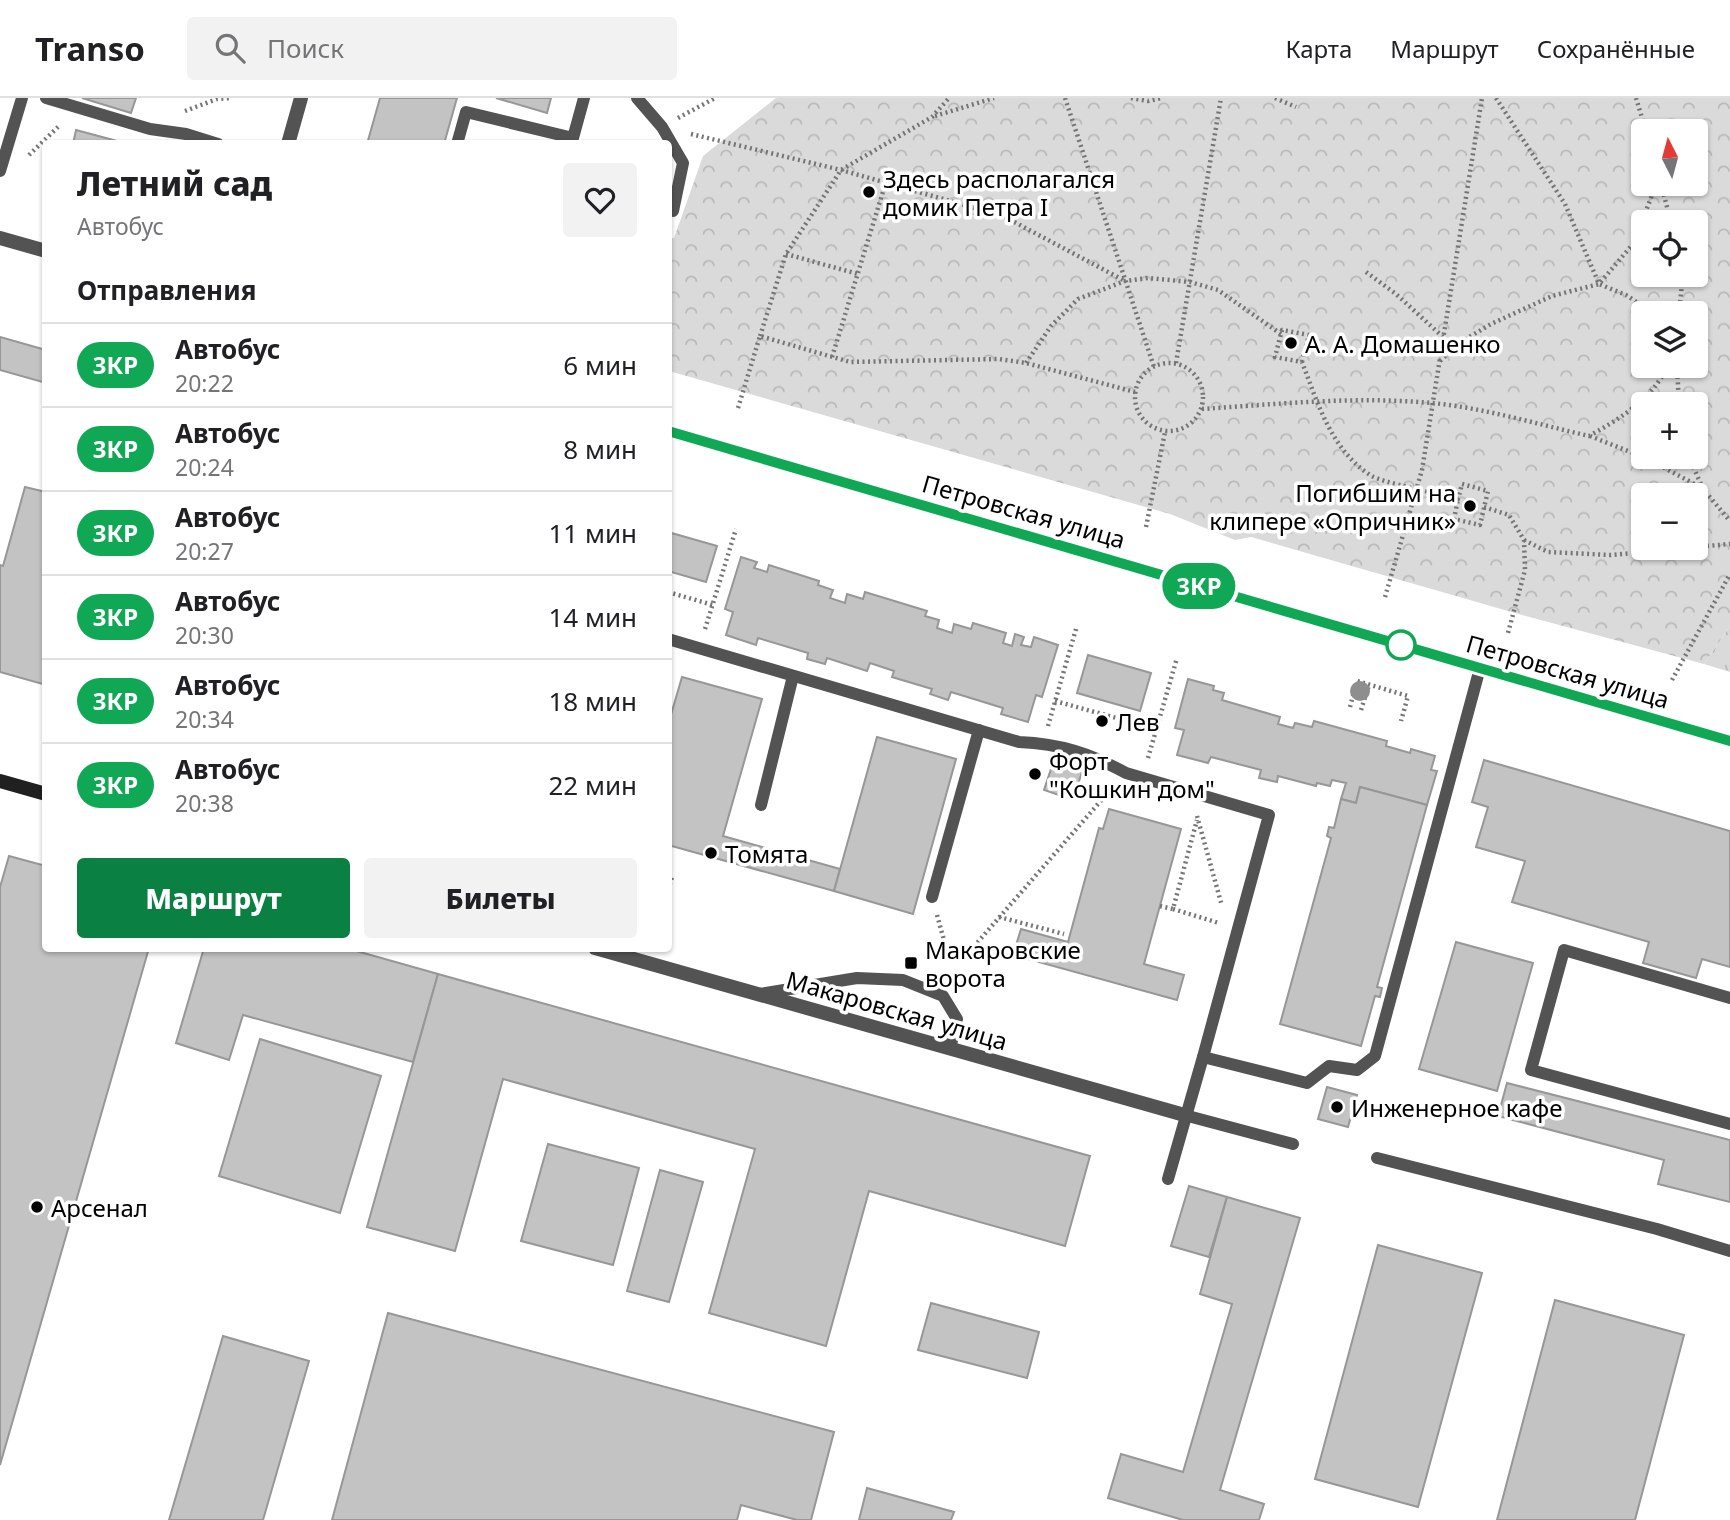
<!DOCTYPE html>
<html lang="ru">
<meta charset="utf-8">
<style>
:root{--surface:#fff;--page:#f2f2f2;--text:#202124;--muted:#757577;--line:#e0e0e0;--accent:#0b8043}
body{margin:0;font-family:"Noto Sans",sans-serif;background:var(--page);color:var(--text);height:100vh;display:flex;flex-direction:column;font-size:26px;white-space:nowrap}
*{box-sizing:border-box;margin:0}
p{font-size:23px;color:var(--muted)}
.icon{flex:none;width:38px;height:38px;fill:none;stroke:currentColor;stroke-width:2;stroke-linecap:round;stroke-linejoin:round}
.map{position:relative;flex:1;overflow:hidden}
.details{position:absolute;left:42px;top:42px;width:630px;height:812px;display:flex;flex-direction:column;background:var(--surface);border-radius:7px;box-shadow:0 2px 5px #0004}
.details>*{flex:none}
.badge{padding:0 14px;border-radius:23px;font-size:24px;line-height:46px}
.needle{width:46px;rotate:354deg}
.tools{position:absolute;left:1631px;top:21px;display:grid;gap:14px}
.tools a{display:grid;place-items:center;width:77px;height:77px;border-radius:7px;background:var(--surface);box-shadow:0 2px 5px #0004;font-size:35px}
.map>.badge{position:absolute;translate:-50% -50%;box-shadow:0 0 0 4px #fff}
h2{padding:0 35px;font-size:26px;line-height:63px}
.round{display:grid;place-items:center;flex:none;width:74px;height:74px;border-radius:7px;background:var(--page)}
.overview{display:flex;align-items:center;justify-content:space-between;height:119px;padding:0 35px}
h1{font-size:33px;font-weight:800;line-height:52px}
.cta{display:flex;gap:14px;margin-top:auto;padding:14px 35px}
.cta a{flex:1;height:80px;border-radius:7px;background:var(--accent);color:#fff;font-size:28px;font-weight:800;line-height:80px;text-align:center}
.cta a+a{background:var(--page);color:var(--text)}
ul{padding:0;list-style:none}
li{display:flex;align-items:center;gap:21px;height:84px;padding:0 35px;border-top:2px solid var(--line)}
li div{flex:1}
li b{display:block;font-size:26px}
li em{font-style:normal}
li .badge{min-width:77px;font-weight:700;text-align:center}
header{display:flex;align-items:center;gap:42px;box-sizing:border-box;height:98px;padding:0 35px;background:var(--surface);border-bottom:2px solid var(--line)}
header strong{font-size:33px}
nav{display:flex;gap:38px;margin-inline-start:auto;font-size:24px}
.search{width:490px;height:63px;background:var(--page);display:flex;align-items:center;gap:18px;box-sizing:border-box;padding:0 24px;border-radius:7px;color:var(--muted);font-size:26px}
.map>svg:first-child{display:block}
.grass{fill:url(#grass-tufts)}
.forest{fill:url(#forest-crowns);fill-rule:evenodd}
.building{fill:#c3c3c3;stroke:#979797;stroke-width:2}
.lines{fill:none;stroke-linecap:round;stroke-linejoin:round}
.path{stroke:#757575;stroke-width:4.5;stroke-dasharray:2 3.5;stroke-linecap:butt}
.lane{stroke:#535353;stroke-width:12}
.street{stroke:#535353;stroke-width:14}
.secondary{stroke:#202020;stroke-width:14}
.tree{fill:#8e8e8e}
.line-casing{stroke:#fff;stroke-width:16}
.line{stroke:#10a855;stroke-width:10}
.poi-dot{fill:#000;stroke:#fff;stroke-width:2.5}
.stop-dot{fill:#fff;stroke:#10a855;stroke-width:3.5}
.labels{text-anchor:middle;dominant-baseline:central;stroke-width:7;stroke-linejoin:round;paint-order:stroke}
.poi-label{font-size:24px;fill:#000;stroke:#fff;text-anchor:start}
.street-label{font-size:24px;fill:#000;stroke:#fff}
</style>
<header>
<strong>Transo</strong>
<div class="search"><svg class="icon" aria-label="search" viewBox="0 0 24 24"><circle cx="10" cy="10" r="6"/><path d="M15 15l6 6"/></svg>Поиск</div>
<nav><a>Карта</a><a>Маршрут</a><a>Сохранённые</a></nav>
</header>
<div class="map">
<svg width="1730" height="1422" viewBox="0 0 1730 1422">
<defs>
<pattern id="grass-tufts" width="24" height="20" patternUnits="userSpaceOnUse" patternTransform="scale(1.75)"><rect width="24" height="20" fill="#dadada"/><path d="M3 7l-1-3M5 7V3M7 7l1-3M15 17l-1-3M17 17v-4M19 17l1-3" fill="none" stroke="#b9b9b9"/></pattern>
<pattern id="forest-crowns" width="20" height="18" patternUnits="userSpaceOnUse" patternTransform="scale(1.75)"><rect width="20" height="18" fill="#dadada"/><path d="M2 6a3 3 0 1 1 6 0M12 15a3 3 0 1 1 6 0" fill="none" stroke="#b9b9b9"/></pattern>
</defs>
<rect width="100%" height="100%" fill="#fff"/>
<!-- grass -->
<polygon class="grass" points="1730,528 1730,574 1704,566"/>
<!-- forest -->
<path class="forest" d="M776,0H1730V528L1704,566L1515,515L1251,439L1235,442L1170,416L669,273V140H674L703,58ZM1643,33H1696V86H1643ZM1643,124H1696V177H1643ZM1643,215H1696V268H1643ZM1643,306H1696V359H1643ZM1643,397H1696V450H1643Z"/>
<!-- building -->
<g class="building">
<polygon points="82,0 136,0 131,15"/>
<polygon points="380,0 457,0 444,46 367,46"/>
<polygon points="496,0 551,0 547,15"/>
<polygon points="76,32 117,43 116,46 73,46"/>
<polygon points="0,239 46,252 46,285 0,272"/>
<polygon points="25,389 46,394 46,587 0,574 0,467 3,468"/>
<polygon points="668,434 717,448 706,484 668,473"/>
<polygon points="741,459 757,464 754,470 767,474 769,467 819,483 818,487 833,492 830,500 845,505 847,496 863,501 865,494 927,513 925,518 939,522 937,530 952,535 954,526 971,531 973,525 1006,535 1003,545 1012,548 1015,536 1024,539 1021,547 1031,549 1034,539 1058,547 1042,599 1036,597 1028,624 1001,616 1003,610 951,594 948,602 930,596 932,591 892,579 894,573 870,565 867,573 827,560 825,566 807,561 808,555 758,540 756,547 726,537 733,514 725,511"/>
<polygon points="1088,557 1151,575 1140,613 1077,595"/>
<polygon points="682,579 762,601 723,738 840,771 834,793 668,747 668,627"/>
<polygon points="1188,581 1214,588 1213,592 1224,595 1222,602 1280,619 1278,626 1293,630 1295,625 1312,629 1314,623 1387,643 1386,648 1410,655 1411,651 1435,658 1431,672 1437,673 1427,707 1360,689 1356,705 1341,701 1346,685 1332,682 1330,688 1317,685 1316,688 1278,678 1277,684 1259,680 1261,672 1211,659 1208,665 1177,657 1184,632 1175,630"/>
<polygon points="877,639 956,661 913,816 834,793"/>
<polygon points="1484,662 1730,733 1730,869 1702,861 1696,880 1643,865 1649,844 1512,804 1525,763 1476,749 1488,709 1472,704"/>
<polygon points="1053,665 1082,674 1073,702 1044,692"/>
<polygon points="1360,689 1427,707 1377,889 1382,890 1380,899 1375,898 1361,948 1280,926 1331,740 1327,738 1329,729 1334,730 1341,701 1356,705"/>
<polygon points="1109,711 1181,731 1144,866 1184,877 1177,902 1013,857 1021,831 1068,844 1099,730 1103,731"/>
<polygon points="9,758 46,768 46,850 149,850 0,1367 0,789"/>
<polygon points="1456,844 1533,865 1497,993 1419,971"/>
<polygon points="204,850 346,850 438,876 413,964 243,917 229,962 176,945"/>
<polygon points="438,876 1090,1058 1065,1148 869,1093 826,1248 709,1215 755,1051 503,981 455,1153 367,1129"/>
<polygon points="260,941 381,978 340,1115 219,1078"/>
<polygon points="1507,985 1730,1042 1730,1104 1658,1086 1664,1062 1498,1018"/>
<polygon points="1327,989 1357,997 1348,1029 1318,1021"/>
<polygon points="548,1046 639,1070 613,1167 521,1143"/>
<polygon points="660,1072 703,1084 669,1204 627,1193"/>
<polygon points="1189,1088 1227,1099 1209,1159 1171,1148"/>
<polygon points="1227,1099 1300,1120 1220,1392 1264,1406 1259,1422 1183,1422 1108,1400 1121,1356 1183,1374 1232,1206 1200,1196"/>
<polygon points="1378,1147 1482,1175 1418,1409 1315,1381"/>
<polygon points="1555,1202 1684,1237 1635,1422 1497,1422"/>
<polygon points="931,1205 1039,1234 1027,1280 918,1252"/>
<polygon points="388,1215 834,1334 811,1422 797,1422 741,1407 737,1422 332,1422"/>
<polygon points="223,1238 309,1263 263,1422 169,1422"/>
<polygon points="867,1390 954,1414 951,1422 859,1422"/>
</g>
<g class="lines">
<!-- path -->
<g class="path">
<polyline points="1065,0 1154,269"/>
<polyline points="1131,0 1148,3 1161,0"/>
<polyline points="1275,0 1296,9"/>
<polyline points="1496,0 1565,106 1599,186 1626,197 1653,215"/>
<polyline points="1636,0 1646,33"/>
<polyline points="185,13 217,1 232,0"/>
<polyline points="935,18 994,0"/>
<polyline points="678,20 715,0"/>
<polyline points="691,36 841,72 1003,118 1125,183"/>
<polyline points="29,57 60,27"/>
<polyline points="1661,86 1671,124"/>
<polyline points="786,156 858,176"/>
<polyline points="1366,174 1396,196 1443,239"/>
<polyline points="1679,215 1683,177"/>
<polyline points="760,238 786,156 841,72 932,19 949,0"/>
<polyline points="832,259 886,84"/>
<polyline points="1440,263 1461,244 1491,226 1552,198 1599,186 1633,146 1651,100 1653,86"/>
<path d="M1302,264L1309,237L1282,232L1275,259L1302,264C1318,306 1331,351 1370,377C1382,385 1441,396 1458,401L1462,386L1488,393L1480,427L1454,421L1458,401"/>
<circle cx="1169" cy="299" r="34"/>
<polyline points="1026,265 1051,228 1078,201 1125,183 1148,180 1190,184 1218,192 1281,236"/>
<polyline points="1176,265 1221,0"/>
<polyline points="1677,268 1679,306"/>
<polyline points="738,310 760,238 850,264 999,261 1026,265 1135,294"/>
<path d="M1202,311C1278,306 1356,298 1432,305C1484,310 1537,326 1589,338C1621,320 1651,302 1668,268"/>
<polyline points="1590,338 1643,359"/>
<polyline points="1644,359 1702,390"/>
<polyline points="1689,359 1703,391 1730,423"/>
<polyline points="1484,409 1509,417 1524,442 1525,472 1508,535"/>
<polyline points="1146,429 1165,334"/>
<polyline points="1524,442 1548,454 1611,457 1688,450"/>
<polyline points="1696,449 1730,446"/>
<polyline points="668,494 713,507"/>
<polyline points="1385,499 1422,372 1482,0"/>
<polyline points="705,531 736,431"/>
<polyline points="1672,582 1730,476"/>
<polyline points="1055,603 1156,631"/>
<polyline points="1350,609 1357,583 1408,598 1401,623"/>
<polyline points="1361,612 1369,587"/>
<polyline points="1048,628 1076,531"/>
<polyline points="1148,660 1177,560"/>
<polyline points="1197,718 1222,808"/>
<polyline points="668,792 672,779"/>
<polyline points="1160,808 1173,811 1197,722"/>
<polyline points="1173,811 1219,825"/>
<polyline points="937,817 948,857"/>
<polyline points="999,819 1064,836"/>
<polyline points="963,861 1112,690"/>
</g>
<!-- lane -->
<g class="lane">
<polyline points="46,0 150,31 186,36 218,46"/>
<polyline points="637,0 662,29 683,65 673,113"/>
<polyline points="457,46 466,14 573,40 584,0"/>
<polyline points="0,73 22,0"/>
<path d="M668,541L1019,644C1061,646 1089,655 1126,675L1269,717L1203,959"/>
<polyline points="761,707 793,578"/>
<polyline points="932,799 979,632"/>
<polyline points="760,896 857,880 903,882 943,898 957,921 950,951"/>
<polyline points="1730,900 1564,852 1531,972 1730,1026"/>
<polyline points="1188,1018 1293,1046"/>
<polyline points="1377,1060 1657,1131 1730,1153"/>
<polyline points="1168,1081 1203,959 1307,985 1329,968 1357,972 1375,958 1480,570"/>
</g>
<!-- street -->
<g class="street">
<polyline points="288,46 301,0"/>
<polyline points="0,140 46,153"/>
<polyline points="595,850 1188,1018"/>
</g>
<!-- secondary -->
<g class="secondary">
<polyline points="668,333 1730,643"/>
<polyline points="0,683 46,696"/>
</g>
</g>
<!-- trees -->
<circle class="tree" cx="1360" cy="593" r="10"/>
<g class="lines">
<defs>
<polyline id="line" points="668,333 1730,643"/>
</defs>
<!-- line casing -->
<use href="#line" class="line-casing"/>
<!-- line -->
<use href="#line" class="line"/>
</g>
<!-- markers -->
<g class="poi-dot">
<circle cx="869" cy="94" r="7"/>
<circle cx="1291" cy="245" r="7"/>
<circle cx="1470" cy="408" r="7"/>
<circle cx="1102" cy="623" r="7"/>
<circle cx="1035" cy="676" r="7"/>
<circle cx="711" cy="755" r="7"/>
<rect x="904" y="858" width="14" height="14" rx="3.5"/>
<circle cx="1337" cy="1009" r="7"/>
<circle cx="37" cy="1109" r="7"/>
</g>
<circle class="stop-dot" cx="1401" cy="547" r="14"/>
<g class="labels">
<!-- poi labels -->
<g class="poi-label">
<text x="883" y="80">Здесь располагался<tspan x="883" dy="28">домик Петра I</tspan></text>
<text x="1305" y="245">А. А. Домашенко</text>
<text x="1456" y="394" text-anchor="end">Погибшим на<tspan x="1456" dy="28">клипере «Опричник»</tspan></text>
<text x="1116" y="623">Лев</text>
<text x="1049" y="662">Форт<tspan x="1049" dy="28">"Кошкин дом"</tspan></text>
<text x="725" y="755">Томята</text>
<text x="925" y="851">Макаровские<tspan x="925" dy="28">ворота</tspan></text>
<text x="1351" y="1009">Инженерное кафе</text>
<text x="51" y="1109">Арсенал</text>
</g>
<!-- street labels -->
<g class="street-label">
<text transform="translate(1024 413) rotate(16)">Петровская улица</text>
<text transform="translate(1568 573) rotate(16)">Петровская улица</text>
<text transform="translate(897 912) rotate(16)">Макаровская улица</text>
</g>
</g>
</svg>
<div class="tools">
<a><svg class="needle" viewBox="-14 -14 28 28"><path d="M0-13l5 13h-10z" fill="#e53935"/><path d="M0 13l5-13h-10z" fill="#757577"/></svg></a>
<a><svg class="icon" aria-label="locate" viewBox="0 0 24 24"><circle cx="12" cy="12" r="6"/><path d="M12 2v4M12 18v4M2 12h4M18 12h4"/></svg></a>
<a><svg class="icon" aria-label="layers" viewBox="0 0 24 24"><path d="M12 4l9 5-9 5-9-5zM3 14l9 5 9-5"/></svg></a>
<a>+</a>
<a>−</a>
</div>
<b class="badge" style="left:1199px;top:488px;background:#10a855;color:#fff">3КР</b>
<section class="details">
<div class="overview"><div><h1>Летний сад</h1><p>Автобус</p></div><a class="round"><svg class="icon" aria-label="heart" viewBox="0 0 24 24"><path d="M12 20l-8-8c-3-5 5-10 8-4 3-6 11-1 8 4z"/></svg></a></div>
<h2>Отправления</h2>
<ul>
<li><span class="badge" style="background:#10a855;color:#fff">3КР</span><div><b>Автобус</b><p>20:22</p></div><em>6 мин</em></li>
<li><span class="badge" style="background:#10a855;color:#fff">3КР</span><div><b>Автобус</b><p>20:24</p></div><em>8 мин</em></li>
<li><span class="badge" style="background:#10a855;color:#fff">3КР</span><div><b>Автобус</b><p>20:27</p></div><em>11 мин</em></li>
<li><span class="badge" style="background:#10a855;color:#fff">3КР</span><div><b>Автобус</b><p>20:30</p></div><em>14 мин</em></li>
<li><span class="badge" style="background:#10a855;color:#fff">3КР</span><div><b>Автобус</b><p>20:34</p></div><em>18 мин</em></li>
<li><span class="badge" style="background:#10a855;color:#fff">3КР</span><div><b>Автобус</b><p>20:38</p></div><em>22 мин</em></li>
</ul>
<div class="cta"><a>Маршрут</a><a>Билеты</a></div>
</section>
</div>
